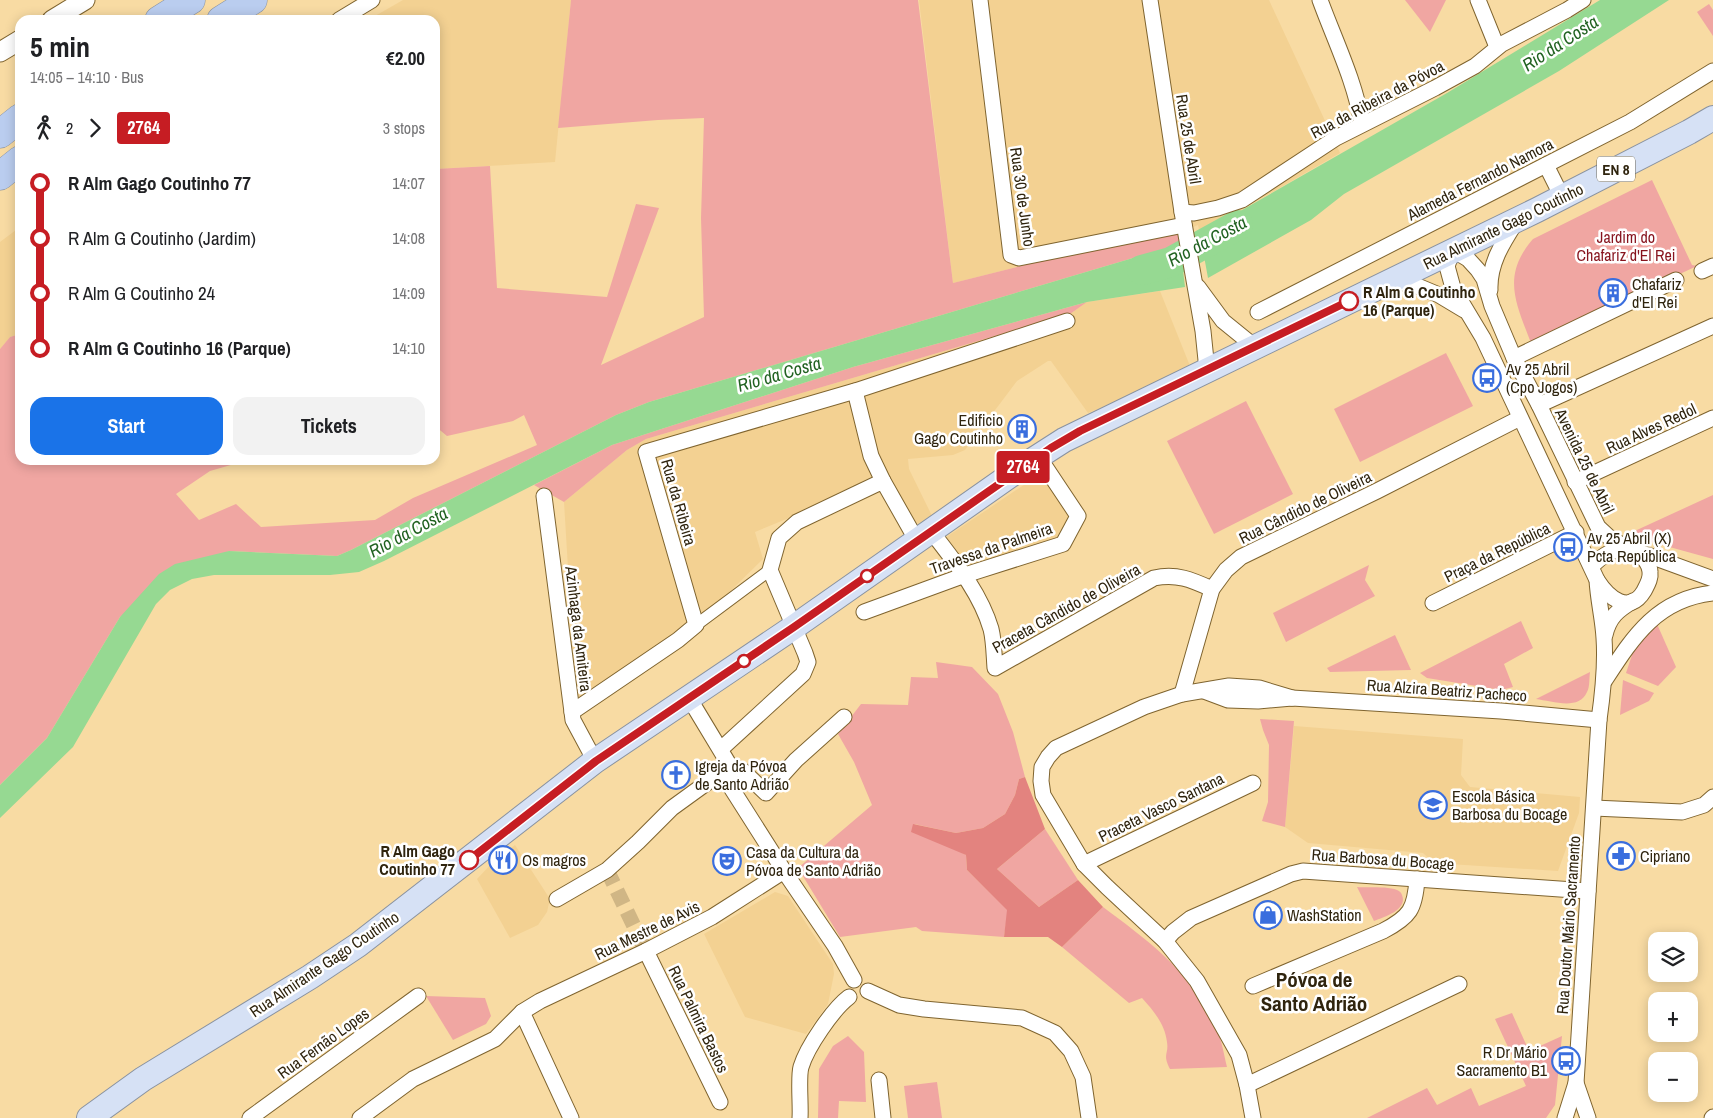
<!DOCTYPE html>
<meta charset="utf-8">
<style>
:root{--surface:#fff;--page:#f2f2f2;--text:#202124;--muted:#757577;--accent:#1a73e8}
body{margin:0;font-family:"Archivo Narrow",sans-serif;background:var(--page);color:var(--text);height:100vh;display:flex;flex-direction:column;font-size:19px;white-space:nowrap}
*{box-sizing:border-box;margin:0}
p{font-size:16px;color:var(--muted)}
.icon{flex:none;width:28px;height:28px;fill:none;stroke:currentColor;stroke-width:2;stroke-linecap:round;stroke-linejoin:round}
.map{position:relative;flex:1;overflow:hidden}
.drawer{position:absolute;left:15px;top:15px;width:425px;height:450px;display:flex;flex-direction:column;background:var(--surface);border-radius:15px;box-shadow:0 2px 12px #0003}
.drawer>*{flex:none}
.badge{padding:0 10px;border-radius:4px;font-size:18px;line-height:32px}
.buttons{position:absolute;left:1648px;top:932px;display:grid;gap:10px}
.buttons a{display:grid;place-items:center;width:50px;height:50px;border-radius:10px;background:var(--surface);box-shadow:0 2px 12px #0003;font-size:25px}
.map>.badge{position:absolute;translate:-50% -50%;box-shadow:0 0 0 2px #fff}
.legs{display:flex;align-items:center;gap:8px;height:55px;padding:0 15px;font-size:16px}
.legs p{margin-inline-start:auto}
.headline{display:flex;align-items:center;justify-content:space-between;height:85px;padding:0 15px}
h1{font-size:28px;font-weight:700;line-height:38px}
.action{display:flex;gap:10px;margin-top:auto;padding:10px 15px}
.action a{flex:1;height:58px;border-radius:15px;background:var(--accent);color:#fff;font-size:20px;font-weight:700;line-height:58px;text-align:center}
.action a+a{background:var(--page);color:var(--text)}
ul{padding:0 15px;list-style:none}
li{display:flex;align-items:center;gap:18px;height:55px;font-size:19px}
li i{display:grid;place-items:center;width:8px;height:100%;margin:0 6px;background:currentColor}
li i::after{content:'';width:12px;height:12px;margin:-6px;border:4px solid;border-radius:50%;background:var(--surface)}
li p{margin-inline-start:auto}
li:first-child i{background:linear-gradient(#0000 50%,currentColor 0)}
li:last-child i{background:linear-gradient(currentColor 50%,#0000 0)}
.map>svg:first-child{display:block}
.built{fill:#f3d192}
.green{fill:#f0a6a2}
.forest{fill:#e3837f}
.water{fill:#96d992}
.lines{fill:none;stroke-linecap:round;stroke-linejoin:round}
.river{stroke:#96d992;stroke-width:30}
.minor-tunnel{stroke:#d0b685;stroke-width:15;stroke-dasharray:15 8;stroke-linecap:butt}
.pedestrian-casing{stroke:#7f642f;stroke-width:13}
.minor-casing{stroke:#7f642f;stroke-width:17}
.tertiary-casing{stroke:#7f642f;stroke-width:21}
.primary-casing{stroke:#8992a0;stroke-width:26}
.motorway-casing{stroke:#8992a0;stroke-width:29}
.pedestrian{stroke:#fff;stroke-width:11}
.minor{stroke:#fff;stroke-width:15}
.tertiary{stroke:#fff;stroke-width:19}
.primary{stroke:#d6e1f5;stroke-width:24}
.motorway{stroke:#bacdef;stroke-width:28}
.line-1-casing{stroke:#fff;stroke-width:11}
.line-1{stroke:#c61d23;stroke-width:8}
.stop-1-dot{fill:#fff;stroke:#c61d23;stroke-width:2.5}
.labels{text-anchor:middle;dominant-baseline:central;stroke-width:5;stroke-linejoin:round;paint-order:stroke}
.shield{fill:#fff;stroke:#6d6656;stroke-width:1}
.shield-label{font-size:15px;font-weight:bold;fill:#2f240e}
.street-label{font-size:16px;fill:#2f240e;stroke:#fff}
.park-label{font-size:16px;fill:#87141e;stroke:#fff}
.poi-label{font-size:16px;fill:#2f240e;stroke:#fff;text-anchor:start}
.stop-label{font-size:16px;font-weight:bold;fill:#2f240e;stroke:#fff;text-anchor:start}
.water-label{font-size:18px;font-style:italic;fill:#216221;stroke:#fff}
.district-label{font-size:21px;font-weight:bold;fill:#2f240e;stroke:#fff}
</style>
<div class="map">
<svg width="1713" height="1118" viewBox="0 0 1713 1118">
<rect width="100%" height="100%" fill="#f8dba3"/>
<!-- built -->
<g class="built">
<polygon points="403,0 571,0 555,162 435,169 435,20 368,20"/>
<polygon points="919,0 1269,0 1340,153 1200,234 1198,225 1179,233 1084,250 953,283"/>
<polygon points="20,227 20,334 10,337 0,349 0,242"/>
<polygon points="1160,291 1192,371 1088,413 1051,361 1048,361 1017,381 965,450 953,455 908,459 909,469 933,518 921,527 903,508 880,472 861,482 862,488 755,532 763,559 703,618 649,448 690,629 576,700 564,502 627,450 646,439 1070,314 1087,302"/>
<polygon points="1046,470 1073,518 1062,538 963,570 942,540"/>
<polygon points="1294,726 1463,739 1461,775 1470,787 1580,797 1579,813 1558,871 1434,863 1423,853 1308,843 1285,827"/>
<polygon points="515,845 550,899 547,912 538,925 510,938 477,879 495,860"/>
<polygon points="775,892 788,896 833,964 834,974 828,1004 806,1034 745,1017 704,934"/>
</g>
<!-- green -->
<g class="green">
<polygon points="571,0 918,0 953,283 1084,250 1179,233 1180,244 649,402 616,415 351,550 337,556 229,551 120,617 47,738 0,785 0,349 10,337 20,334 20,460 248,460 210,471 176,494 199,520 236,504 261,527 375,520 413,498 537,445 524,415 513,421 447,436 435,426 435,169 490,166 497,288 607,297 636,204 659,208 601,365 704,317 701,218 704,118 658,120 558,128"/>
<polygon points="1405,0 1446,0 1430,32"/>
<polygon points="1709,4 1713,10 1713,36 1697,12"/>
<path d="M1652,180L1692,265L1697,266L1531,343C1516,303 1501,276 1533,239Z"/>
<polygon points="1087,302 1070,314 1056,318 646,439 627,450 564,502 534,485 612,445 853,367"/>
<polygon points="1446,353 1473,406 1360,462 1334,409"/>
<polygon points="1246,401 1293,494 1214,534 1167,441"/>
<polygon points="1713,495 1713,559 1626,535"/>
<polygon points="1369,565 1365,580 1375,596 1286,642 1273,613"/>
<polygon points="1521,621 1533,648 1504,664 1513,687 1501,690 1427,678 1420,673"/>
<polygon points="1657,624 1676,667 1658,686 1626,673 1636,643"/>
<polygon points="1395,635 1411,670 1330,672 1327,668"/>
<polygon points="936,662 972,667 998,694 1013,732 1025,777 1019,779 1015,795 1005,814 983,828 956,833 914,824 966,855 967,870 1008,910 1004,937 922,931 916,927 840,937 798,868 872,805 854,762 838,734 861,704 908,705 911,677 938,678"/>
<path d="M1590,672C1589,679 1590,687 1587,692C1579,711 1552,701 1536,699Z"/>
<polygon points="1623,680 1654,693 1649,701 1620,715"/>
<polygon points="1260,719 1294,721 1285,827 1262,821 1268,802 1269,745 1263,730"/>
<polygon points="1045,829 1078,880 1039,907 997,869"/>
<path d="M1357,887C1368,888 1387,886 1397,890C1399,891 1401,892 1402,895C1408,910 1384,917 1374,921Z"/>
<path d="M1103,907C1151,943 1192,972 1217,1030C1222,1041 1224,1055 1227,1067L1170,1069C1162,1053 1169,1055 1167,1042C1165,1024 1153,1010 1142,998L1129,1003L1062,947Z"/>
<polygon points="426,996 485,998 491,1016 486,1024 453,1040"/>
<polygon points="1512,1013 1529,1051 1562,1036 1555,1105 1546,1118 1367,1118 1427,1088 1437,1105 1471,1088 1479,1106 1526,1086 1495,1019"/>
<polygon points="848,1036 864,1052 866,1102 839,1101 838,1118 818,1118 819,1069 833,1046"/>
<polygon points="937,1082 942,1118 908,1118 904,1086"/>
</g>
<!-- forest -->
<polygon class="forest" points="1025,777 1045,829 997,869 1039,907 1078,880 1103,907 1062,947 1048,937 1004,937 1007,910 967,870 966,855 911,832 913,824 956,833 983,828 1005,814 1015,795 1019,779"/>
<!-- water -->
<g class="water">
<polygon points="1600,0 1669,0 1559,71 1344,194 1311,220 1208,278 1200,234 1447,93"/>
<polygon points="1180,244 1185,287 1087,302 853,367 612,445 384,561 359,572 330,575 214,575 192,579 170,590 156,604 73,747 0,818 0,785 47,738 120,617 159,574 175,564 229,551 337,556 351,550 616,415 649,402"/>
</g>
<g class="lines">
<!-- river -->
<polyline class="river" points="1142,270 1171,262 1238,225"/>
<!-- minor-tunnel -->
<polyline class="minor-tunnel" points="607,870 646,951"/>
<defs>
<polyline id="pedestrian" points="696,625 770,570"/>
<g id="minor">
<polyline points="980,0 1011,255 1019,258 1184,225"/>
<polyline points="1150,0 1182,212 1203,331 1207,370"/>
<path d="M1320,0C1335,41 1355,81 1362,124"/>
<polyline points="1478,0 1497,47"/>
<polyline points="339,20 372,0"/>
<polyline points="1546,165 1562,197"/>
<polyline points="1182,212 1194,213 1218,208 1242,200 1336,138 1435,88 1475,66 1502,44 1567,10 1583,0"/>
<polyline points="1702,271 1713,266"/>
<polyline points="1391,281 1415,285 1439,295 1464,310"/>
<polyline points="1198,287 1223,321 1255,347"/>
<path d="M1490,290C1489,264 1502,244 1516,222"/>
<polyline points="1258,312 1630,122 1713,71"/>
<polyline points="1514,358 1676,280"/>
<polyline points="855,391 871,456 883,481"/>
<polyline points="1539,405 1713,326"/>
<polyline points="1575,482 1713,418"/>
<polyline points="544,496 572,712 573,720 595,761"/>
<path d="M931,531C954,561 980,592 991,629C994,641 994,655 995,668L1154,578C1177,573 1192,580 1212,589"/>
<path d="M1592,566C1603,555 1613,548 1630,549"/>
<path d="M1597,580C1608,597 1629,616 1644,591C1647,585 1651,579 1650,572C1650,564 1644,558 1638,552"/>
<polyline points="1433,603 1576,532"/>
<polyline points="864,612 965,575 1063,544 1078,516 1038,456"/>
<path d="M1605,635C1609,617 1618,610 1633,601"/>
<path d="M1605,680C1633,637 1657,599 1713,593"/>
<polyline points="1204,691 1228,700 1258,701 1292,698 1501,711 1599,720"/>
<polyline points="1182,694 1212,589 1226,570 1241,557 1377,491 1520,418"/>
<polyline points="689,698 730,766 730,786 784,871 835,946 854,980"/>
<polyline points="572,712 678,640 696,625 646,452 855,391 1067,321"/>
<polyline points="721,749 803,674 808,662 805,653 770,570 779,538 797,522 883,481 917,541"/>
<polyline points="1594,808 1682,812 1704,805 1713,797"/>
<polyline points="1084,864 1253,783"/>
<polyline points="557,899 607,870 638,842 672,808 730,766 743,771 766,793 796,760 844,717"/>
<polyline points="1165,941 1173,932 1191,918 1291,874 1303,871 1588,891"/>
<polyline points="646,951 720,1102"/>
<path d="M1253,986L1383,931C1410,917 1415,909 1417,879"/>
<polyline points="868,991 899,1005 924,1009 1022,1018 1055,1033 1071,1051 1083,1077 1089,1118"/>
<polyline points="522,1012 571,1118"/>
<polyline points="879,1080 883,1118"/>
<polyline points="1576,1083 1588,1118"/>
<polyline points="1247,1085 1459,984"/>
<polyline points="250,1118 418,996"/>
<polyline points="360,1118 413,1079 495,1039 522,1012 540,1001 646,951 712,917 784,871"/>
<path d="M800,1118C801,1106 798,1077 801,1067C807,1047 833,1009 849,997"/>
<polyline points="1253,1118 1247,1085 1239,1055 1197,981 1165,941 1107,887 1084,864 1043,795 1041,781 1042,767 1048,757 1056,748 1144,707 1182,694 1229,686 1259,688 1292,698"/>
<path d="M1565,1118L1576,1083L1599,720C1603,692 1606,666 1604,638C1603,619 1598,600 1597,580L1483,338L1453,288L1447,266L1453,250L1468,259L1478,270L1484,279L1492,306L1514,358L1539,405L1598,527L1612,540L1631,549L1713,579"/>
<polyline points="1712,1118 1713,1117"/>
</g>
<g id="tertiary">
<polyline points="52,20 85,0"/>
<polyline points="0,52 20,40"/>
</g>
<polyline id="primary" points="89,1118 143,1079 310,977 358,945 595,761 794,627 1025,465 1064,440 1537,210 1689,132 1713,118"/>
<g id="motorway">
<polyline points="159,20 191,0"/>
<polyline points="221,20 253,0"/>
<polyline points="0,134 20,118"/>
<polyline points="0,176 20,160"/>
</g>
</defs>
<!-- pedestrian casing -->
<use href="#pedestrian" class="pedestrian-casing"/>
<!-- minor casing -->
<use href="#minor" class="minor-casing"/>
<!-- tertiary casing -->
<use href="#tertiary" class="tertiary-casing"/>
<!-- primary casing -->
<use href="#primary" class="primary-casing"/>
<!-- motorway casing -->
<use href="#motorway" class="motorway-casing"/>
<!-- pedestrian -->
<use href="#pedestrian" class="pedestrian"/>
<!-- minor -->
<use href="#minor" class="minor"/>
<!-- tertiary -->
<use href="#tertiary" class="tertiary"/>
<!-- primary -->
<use href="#primary" class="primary"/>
<!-- motorway -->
<use href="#motorway" class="motorway"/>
</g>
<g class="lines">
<defs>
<polyline id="line-1" points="469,860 596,761 794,627 1051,448 1080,431 1349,301"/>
</defs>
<!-- line-1 casing -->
<use href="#line-1" class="line-1-casing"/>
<!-- line-1 -->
<use href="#line-1" class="line-1"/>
</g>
<!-- icons -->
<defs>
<symbol id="building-ring" viewBox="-11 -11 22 22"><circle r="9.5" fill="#fff" stroke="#3a6ede" stroke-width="1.5"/><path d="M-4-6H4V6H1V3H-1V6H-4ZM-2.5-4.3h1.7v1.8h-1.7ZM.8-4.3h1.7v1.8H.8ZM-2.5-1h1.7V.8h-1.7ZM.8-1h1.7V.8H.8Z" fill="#3a6ede"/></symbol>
<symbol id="bus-ring" viewBox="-11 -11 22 22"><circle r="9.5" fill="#fff" stroke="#3a6ede" stroke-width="1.5"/><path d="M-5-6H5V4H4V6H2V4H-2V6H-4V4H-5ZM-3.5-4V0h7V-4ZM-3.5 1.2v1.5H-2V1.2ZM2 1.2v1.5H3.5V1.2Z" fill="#3a6ede"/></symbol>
<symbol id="church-ring" viewBox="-11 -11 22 22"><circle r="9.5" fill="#fff" stroke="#3a6ede" stroke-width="1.5"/><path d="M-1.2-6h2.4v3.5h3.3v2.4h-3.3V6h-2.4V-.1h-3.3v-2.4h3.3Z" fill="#3a6ede"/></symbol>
<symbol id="school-ring" viewBox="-11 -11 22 22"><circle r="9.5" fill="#fff" stroke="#3a6ede" stroke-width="1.5"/><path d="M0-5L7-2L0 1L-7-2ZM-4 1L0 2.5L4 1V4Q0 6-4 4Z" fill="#3a6ede"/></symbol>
<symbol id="pharmacy-ring" viewBox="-11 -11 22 22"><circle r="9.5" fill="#fff" stroke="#3a6ede" stroke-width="1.5"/><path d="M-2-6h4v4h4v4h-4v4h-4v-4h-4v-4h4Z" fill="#3a6ede"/></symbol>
<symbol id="restaurant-ring" viewBox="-11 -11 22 22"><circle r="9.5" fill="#fff" stroke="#3a6ede" stroke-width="1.5"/><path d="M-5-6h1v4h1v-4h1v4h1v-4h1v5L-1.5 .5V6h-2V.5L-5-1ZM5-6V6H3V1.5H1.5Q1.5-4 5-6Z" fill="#3a6ede"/></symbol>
<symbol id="theatre-ring" viewBox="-11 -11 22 22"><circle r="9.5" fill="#fff" stroke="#3a6ede" stroke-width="1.5"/><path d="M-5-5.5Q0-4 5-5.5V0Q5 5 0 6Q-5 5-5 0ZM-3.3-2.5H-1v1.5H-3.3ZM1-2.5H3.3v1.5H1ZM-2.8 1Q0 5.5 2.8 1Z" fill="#3a6ede"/></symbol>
<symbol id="shop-ring" viewBox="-11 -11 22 22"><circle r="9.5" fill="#fff" stroke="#3a6ede" stroke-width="1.5"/><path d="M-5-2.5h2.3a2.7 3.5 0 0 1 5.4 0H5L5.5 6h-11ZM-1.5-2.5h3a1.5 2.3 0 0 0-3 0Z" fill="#3a6ede"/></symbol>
</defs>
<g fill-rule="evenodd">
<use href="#building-ring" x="1597" y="277" width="32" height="32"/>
<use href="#bus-ring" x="1471" y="362" width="32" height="32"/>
<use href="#building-ring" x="1006" y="413" width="32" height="32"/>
<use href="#bus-ring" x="1552" y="531" width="32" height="32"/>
<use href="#church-ring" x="660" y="759" width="32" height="32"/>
<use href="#school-ring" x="1417" y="789" width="32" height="32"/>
<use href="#pharmacy-ring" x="1605" y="840" width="32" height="32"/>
<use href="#restaurant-ring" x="487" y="844" width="32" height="32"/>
<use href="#theatre-ring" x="711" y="845" width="32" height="32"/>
<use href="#shop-ring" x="1252" y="899" width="32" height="32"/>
<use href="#bus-ring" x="1550" y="1045" width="32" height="32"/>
</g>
<!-- markers -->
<g class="stop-1-dot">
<circle cx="1349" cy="301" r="9"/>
<circle cx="867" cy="576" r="6"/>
<circle cx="744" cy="661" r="6"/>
<circle cx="469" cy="860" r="9"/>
</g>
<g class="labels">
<!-- shield labels -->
<rect class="shield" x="1597" y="156.5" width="38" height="25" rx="4"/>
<g class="shield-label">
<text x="1616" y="169">EN 8</text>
</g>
<!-- street labels -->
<g class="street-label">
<text transform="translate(1377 99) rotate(-28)">Rua da Ribeira da Póvoa</text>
<text transform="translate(1189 139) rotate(81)">Rua 25 de Abril</text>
<text transform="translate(1480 179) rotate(-27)">Alameda Fernando Namora</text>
<text transform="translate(1023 197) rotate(82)">Rua 30 de Junho</text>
<text transform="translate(1503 226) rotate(-26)">Rua Almirante Gago Coutinho</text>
<text transform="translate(1651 428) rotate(-25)">Rua Alves Redol</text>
<text transform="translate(1585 461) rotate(64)">Avenida 25 de Abril</text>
<text transform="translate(679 502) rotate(74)">Rua da Ribeira</text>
<text transform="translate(1305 507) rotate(-26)">Rua Cândido de Oliveira</text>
<text transform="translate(991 548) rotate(-19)">Travessa da Palmeira</text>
<text transform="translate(1497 552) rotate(-26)">Praça da República</text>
<text transform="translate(1066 608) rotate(-29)">Praceta Cândido de Oliveira</text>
<text transform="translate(579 629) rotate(83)">Azinhaga da Amiteira</text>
<text transform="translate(1447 690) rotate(4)">Rua Alzira Beatriz Pacheco</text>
<text transform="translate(1161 807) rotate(-26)">Praceta Vasco Santana</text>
<text transform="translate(1383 859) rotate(4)">Rua Barbosa du Bocage</text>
<text transform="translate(1568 925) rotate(-86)">Rua Doutor Mário Sacramento</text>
<text transform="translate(647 930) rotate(-26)">Rua Mestre de Avis</text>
<text transform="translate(324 964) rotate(-34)">Rua Almirante Gago Coutinho</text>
<text transform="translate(699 1019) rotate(64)">Rua Palmira Bastos</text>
<text transform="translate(323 1043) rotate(-36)">Rua Fernão Lopes</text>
</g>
<!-- park labels -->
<g class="park-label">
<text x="1626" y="237">Jardim do<tspan x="1626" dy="18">Chafariz d'El Rei</tspan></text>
</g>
<!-- poi labels -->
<g class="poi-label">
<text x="1632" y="284">Chafariz<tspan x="1632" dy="18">d'El Rei</tspan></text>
<text x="1506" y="369">Av 25 Abril<tspan x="1506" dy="18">(Cpo Jogos)</tspan></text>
<text x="1003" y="420" text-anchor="end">Edificio<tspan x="1003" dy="18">Gago Coutinho</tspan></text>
<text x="1587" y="538">Av 25 Abril (X)<tspan x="1587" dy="18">Pcta República</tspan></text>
<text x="695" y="766">Igreja da Póvoa<tspan x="695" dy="18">de Santo Adrião</tspan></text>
<text x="1452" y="796">Escola Básica<tspan x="1452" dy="18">Barbosa du Bocage</tspan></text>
<text x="746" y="852">Casa da Cultura da<tspan x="746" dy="18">Póvoa de Santo Adrião</tspan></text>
<text x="1640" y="856">Cipriano</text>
<text x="522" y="860">Os magros</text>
<text x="1287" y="915">WashStation</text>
<text x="1547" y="1052" text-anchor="end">R Dr Mário<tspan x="1547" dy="18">Sacramento B1</tspan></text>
</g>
<!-- stop labels -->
<g class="stop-label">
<text x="1363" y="292">R Alm G Coutinho<tspan x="1363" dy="18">16 (Parque)</tspan></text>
<text x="455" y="851" text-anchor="end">R Alm Gago<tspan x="455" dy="18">Coutinho 77</tspan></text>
</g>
<!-- water labels -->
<g class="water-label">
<text transform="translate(1560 43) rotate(-33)">Rio da Costa</text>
<text transform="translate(1207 241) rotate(-28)">Rio da Costa</text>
<text transform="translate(779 374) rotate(-16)">Rio da Costa</text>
<text transform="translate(408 532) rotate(-28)">Rio da Costa</text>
</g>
<!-- district labels -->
<g class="district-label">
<text x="1314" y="979">Póvoa de<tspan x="1314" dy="24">Santo Adrião</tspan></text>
</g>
</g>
</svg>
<div class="buttons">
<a><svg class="icon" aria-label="layers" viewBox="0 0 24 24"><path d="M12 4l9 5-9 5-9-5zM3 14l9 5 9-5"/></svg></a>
<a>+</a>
<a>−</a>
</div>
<b class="badge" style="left:1023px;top:467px;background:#c61d23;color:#fff">2764</b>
<section class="drawer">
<div class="headline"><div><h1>5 min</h1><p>14:05 – 14:10 · Bus</p></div><b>€2.00</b></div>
<div class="legs"><svg class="icon" aria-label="walk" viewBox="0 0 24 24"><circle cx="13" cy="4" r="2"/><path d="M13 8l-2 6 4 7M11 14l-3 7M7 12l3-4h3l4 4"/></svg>2<svg class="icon" aria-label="forward" viewBox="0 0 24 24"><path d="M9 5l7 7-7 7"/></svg><b class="badge" style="background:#c61d23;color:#fff">2764</b><p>3 stops</p></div>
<ul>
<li><i style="color:#c61d23"></i><b>R Alm Gago Coutinho 77</b><p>14:07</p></li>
<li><i style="color:#c61d23"></i><span>R Alm G Coutinho (Jardim)</span><p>14:08</p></li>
<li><i style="color:#c61d23"></i><span>R Alm G Coutinho 24</span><p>14:09</p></li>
<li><i style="color:#c61d23"></i><b>R Alm G Coutinho 16 (Parque)</b><p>14:10</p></li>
</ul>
<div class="action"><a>Start</a><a>Tickets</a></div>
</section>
</div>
